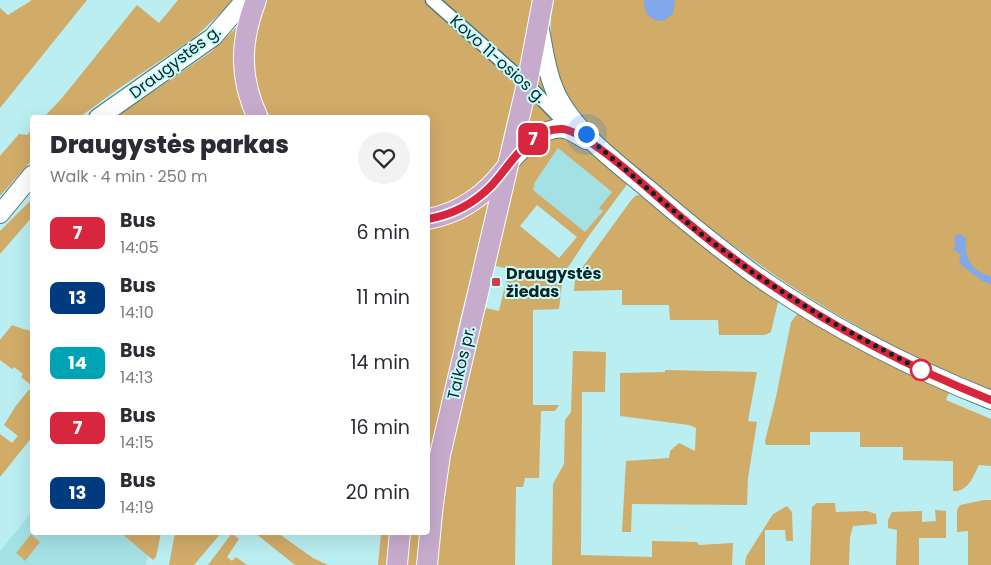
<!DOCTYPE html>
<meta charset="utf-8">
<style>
:root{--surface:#fff;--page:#f2f2f3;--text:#2b2b33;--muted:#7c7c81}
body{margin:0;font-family:Poppins,sans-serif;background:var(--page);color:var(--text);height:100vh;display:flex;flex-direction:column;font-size:19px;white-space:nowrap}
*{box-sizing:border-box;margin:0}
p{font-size:16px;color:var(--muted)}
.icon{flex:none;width:28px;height:28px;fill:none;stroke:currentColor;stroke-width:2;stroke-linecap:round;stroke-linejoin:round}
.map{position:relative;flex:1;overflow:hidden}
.sheet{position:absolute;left:30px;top:115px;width:400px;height:420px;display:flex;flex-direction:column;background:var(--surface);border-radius:5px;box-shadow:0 5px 20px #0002}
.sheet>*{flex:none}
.badge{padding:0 10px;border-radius:8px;font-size:18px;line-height:32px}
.you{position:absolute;width:25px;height:25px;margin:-12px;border:4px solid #fff;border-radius:50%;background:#1a73e8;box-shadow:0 0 0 8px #1a73e833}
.map>.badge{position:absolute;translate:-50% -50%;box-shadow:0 0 0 2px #fff}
.round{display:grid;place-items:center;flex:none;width:52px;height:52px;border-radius:26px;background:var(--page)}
.headline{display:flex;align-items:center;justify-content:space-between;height:85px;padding:0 20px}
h1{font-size:24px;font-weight:800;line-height:38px}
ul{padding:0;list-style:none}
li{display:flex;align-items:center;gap:15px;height:65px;padding:0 20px}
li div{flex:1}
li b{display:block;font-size:19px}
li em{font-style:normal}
li .badge{min-width:55px;font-weight:700;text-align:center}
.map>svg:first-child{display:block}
.built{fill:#a4e1e5}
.green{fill:#d1ab68;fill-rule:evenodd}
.water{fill:#80a8eb}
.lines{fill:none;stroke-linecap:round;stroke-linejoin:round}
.street-casing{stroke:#4a7b7e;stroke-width:15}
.secondary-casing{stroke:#4a7b7e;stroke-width:20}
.primary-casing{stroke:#fff;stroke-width:22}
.street{stroke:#fff;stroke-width:12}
.secondary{stroke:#fff;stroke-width:18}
.primary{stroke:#c7abcd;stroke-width:20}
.line-casing{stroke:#fff;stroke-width:11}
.line{stroke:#d7263d;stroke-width:8}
.walk{stroke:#0e2324;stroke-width:5;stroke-dasharray:0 9}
.poi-dot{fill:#cf3e4a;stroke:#c7fcff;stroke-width:2}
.stop-dot{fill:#fff;stroke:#d7263d;stroke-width:2.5}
.labels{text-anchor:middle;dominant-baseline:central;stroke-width:4;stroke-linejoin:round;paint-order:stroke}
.street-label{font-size:16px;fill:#0e2324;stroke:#c7fcff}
.poi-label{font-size:16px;font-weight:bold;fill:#0e2324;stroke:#c7fcff;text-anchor:start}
</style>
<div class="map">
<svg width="991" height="565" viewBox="0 0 991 565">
<rect width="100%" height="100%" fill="#baeef1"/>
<!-- built -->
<g class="built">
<polygon points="558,148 612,192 600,207 603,211 585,233 533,190 535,182"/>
<polygon points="32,512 32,532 121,533 148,554 146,565 0,565 0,551"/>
</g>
<!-- green -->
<g class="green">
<polygon points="32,0 87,0 0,108 0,8 8,15"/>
<polygon points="178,0 232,0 226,8 194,38 118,89 80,117 44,117 62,98 137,5 159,23"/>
<path d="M266,0H533L521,67L502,152L497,163L480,184L448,206L428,210V118L270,117C262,104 256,89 254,73C250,53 257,18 266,0Z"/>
<path d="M553,0H991V390C962,377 933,366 904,352C889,345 875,336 861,328C779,283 705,227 634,166C607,143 570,118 559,82C550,58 549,25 553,0Z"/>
<polygon points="240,24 234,64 238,94 249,117 114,118 211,52"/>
<polygon points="540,74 559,122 525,135"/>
<polygon points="32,129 32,160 0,196 0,156 19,134 27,135"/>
<path d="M556,135L577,140L628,183L588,237L563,275L559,309L533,310V405H559L555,411H541L539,478H525L523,487H516L515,565H433L443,486L470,351L486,308L499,311L509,269L496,266L497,252L518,164L526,152ZM558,148L612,192L599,208L603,211L585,232L533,190L535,182ZM537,205L577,237L559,258L520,226Z"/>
<polygon points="637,195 643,196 711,253 777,298 778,302 771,332 765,335 719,335 718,320 670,320 669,305 622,305 622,290 574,291 575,280 579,272 632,199"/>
<polygon points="32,199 32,217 0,254 0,231"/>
<polygon points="490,200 458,328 443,410 428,512 428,228 459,219"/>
<path d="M798,313L899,369L949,392L946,400L991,419V466L979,465C973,477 968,492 953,491V461L903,460V447H860V432H810V445H766L765,441L776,397L791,322Z"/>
<polygon points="12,325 23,329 32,331 32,437 0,477 0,434 12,443 18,436 4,425 15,407 32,386 21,377 23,374 14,367 12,369 0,360 0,340"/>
<polygon points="573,351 606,352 605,392 582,392 581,555 652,557 652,541 697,542 699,545 733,543 732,565 552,565 553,484 564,464 565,420 571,412"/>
<polygon points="665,370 757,372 748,421 757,422 748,478 747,505 632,504 631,532 622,532 626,461 669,458 670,451 679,443 695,451 696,428 689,425 620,416 620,373 665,372"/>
<polygon points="984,500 991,500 991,565 968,565 968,531 957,532 957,510 960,505"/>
<polygon points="817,503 835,503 836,512 867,511 876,514 877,524 853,526 850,537 849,565 810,565 812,507"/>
<polygon points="787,506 792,512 793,541 786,541 785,530 765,530 765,565 745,565 746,557 773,514"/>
<polygon points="935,510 946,511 946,538 919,538 919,565 896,565 897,530 888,528 888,520 892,512 922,511 922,522 936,521"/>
<polygon points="121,533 161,533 156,557 153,560"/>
<polygon points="175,533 175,532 221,533 194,565 169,565"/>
<polygon points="232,533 239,539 227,557 232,561 236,557 247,565 208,565"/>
<polygon points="255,533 278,533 313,558 328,565 295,565"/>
<polygon points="381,533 394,533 391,565 378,565"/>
<polygon points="409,533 425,533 422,565 407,565"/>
<polygon points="31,534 40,542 25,561 16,553"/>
</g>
<!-- water -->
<g class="water">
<path d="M644,0H675L673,14L663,21C650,21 643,13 644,0Z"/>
<path d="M960,234L966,238C966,242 965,246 966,250C967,264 978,274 991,276V284L982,281L959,263L961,260L959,258L961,255L953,249L956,246L954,240L956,235Z"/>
</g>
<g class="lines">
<defs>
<polyline id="street" points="432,0 527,84 562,120 562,129"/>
<g id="secondary">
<path d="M539,25C544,50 547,78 560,101C581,137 617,163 648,189C682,218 717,247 754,274C827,325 908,367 991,400"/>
<polyline points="98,118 213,37 245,0"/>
<path d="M508,164C522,150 541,125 565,129C572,131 579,136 586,140"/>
<polyline points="0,214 32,175"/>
</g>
<g id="primary">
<path d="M256,0C240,41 239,78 258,118"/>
<path d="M428,219C460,213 486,195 506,168"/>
<polyline points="397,565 400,532"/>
<polyline points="427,565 433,504 440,455 527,84 543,0"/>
</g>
</defs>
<!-- street casing -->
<use href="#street" class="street-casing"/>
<!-- secondary casing -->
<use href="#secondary" class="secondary-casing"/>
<!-- primary casing -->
<use href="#primary" class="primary-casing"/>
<!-- street -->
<use href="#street" class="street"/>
<!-- secondary -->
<use href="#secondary" class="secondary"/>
<!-- primary -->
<use href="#primary" class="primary"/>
</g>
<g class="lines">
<defs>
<path id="line" d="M428,219C451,215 473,204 490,187C510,167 528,128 562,129C587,130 660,200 682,218C774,295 880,356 991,400"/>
</defs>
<!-- line casing -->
<use href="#line" class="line-casing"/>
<!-- line -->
<use href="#line" class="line"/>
<!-- walk -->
<polyline class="walk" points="586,134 598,146 696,230 756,275 824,318 921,370"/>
</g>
<!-- markers -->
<rect class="poi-dot" x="491" y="277" width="10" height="10" rx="2.5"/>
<circle class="stop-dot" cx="921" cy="370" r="10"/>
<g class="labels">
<!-- street labels -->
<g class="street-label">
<text transform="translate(498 59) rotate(42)">Kovo 11-osios g.</text>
<text transform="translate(175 62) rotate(-37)">Draugystės g.</text>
<text transform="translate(461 363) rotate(-77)">Taikos pr.</text>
</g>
<!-- poi labels -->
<g class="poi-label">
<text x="506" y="273">Draugystės<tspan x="506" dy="18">žiedas</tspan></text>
</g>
</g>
</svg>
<div class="you" style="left:586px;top:134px"></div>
<b class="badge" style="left:533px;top:139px;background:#d7263d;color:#fff">7</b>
<section class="sheet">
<div class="headline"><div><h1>Draugystės parkas</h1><p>Walk · 4 min · 250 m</p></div><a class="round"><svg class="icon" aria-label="heart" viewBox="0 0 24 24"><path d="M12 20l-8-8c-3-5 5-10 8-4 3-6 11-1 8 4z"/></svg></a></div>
<ul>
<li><span class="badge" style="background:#d7263d;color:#fff">7</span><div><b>Bus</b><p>14:05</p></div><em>6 min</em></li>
<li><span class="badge" style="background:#003b80;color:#fff">13</span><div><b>Bus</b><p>14:10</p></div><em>11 min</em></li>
<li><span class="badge" style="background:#00a3b4;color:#fff">14</span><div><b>Bus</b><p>14:13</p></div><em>14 min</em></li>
<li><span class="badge" style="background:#d7263d;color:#fff">7</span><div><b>Bus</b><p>14:15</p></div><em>16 min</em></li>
<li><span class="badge" style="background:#003b80;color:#fff">13</span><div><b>Bus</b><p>14:19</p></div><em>20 min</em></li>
</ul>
</section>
</div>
